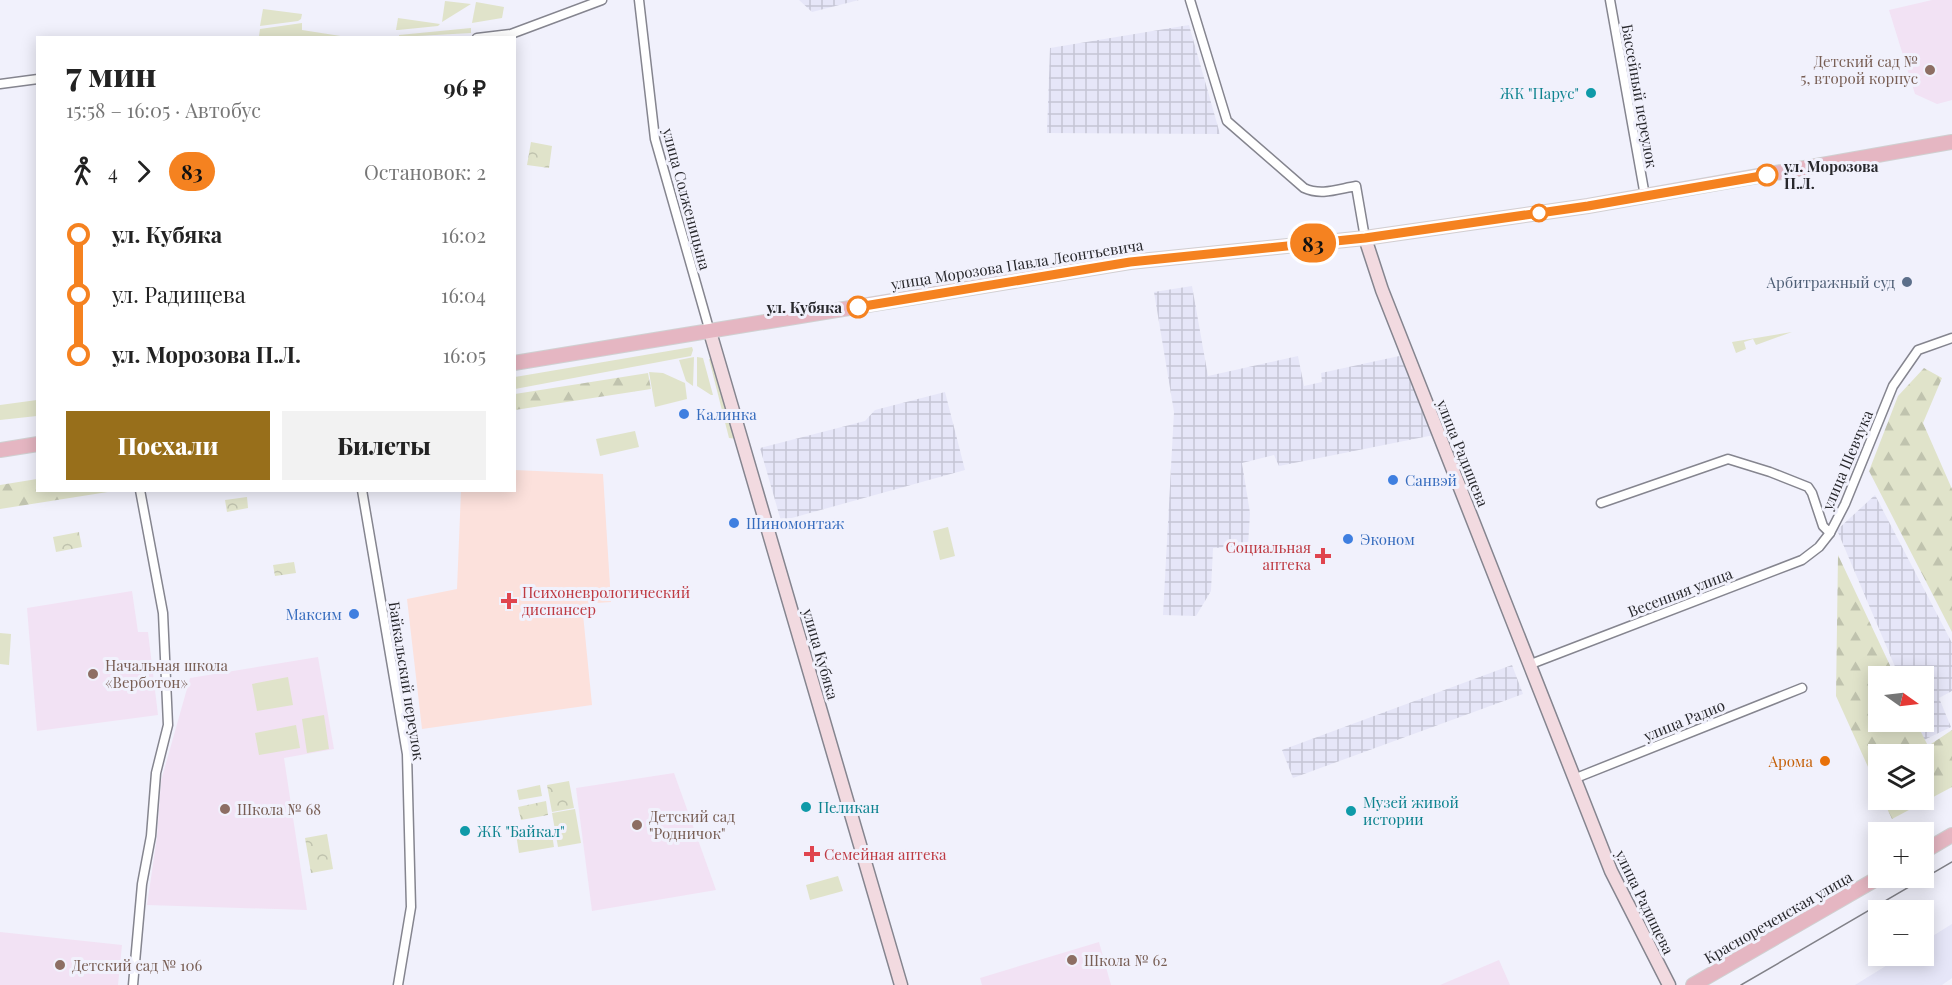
<!DOCTYPE html>
<html lang="ru">
<meta charset="utf-8">
<style>
:root{--surface:#fff;--page:#f2f2f2;--text:#222;--muted:#767676;--accent:#986f1b}
body{margin:0;font-family:"Playfair Display",serif;background:var(--page);color:var(--text);height:100vh;display:flex;flex-direction:column;font-size:22px;white-space:nowrap}
*{box-sizing:border-box;margin:0}
p{font-size:20px;color:var(--muted)}
.icon{flex:none;width:33px;height:33px;fill:none;stroke:currentColor;stroke-width:2;stroke-linecap:round;stroke-linejoin:round}
.map{position:relative;flex:1;overflow:hidden}
.panel{position:absolute;left:36px;top:36px;width:480px;height:456px;display:flex;flex-direction:column;background:var(--surface);border-radius:0px;box-shadow:0 3px 15px #0003}
.panel>*{flex:none}
.badge{padding:0 12px;border-radius:20px;font-size:21px;line-height:39px}
.needle{width:39px;rotate:104deg}
.controls{position:absolute;left:1868px;top:666px;display:grid;gap:12px}
.controls a{display:grid;place-items:center;width:66px;height:66px;border-radius:0px;background:var(--surface);box-shadow:0 3px 15px #0003;font-size:30px}
.map>.badge{position:absolute;translate:-50% -50%;box-shadow:0 0 0 3px #fff}
.legs{display:flex;align-items:center;gap:9px;height:66px;padding:0 30px;font-size:20px}
.legs p{margin-inline-start:auto}
.summary{display:flex;align-items:center;justify-content:space-between;height:102px;padding:0 30px}
h1{font-size:33px;font-weight:800;line-height:45px}
.button{display:flex;gap:12px;margin-top:auto;padding:12px 30px}
.button a{flex:1;height:69px;border-radius:0px;background:var(--accent);color:#fff;font-size:24px;font-weight:800;line-height:69px;text-align:center}
.button a+a{background:var(--page);color:var(--text)}
ul{padding:0 30px;list-style:none}
li{display:flex;align-items:center;gap:21px;height:60px;font-size:22px}
li i{display:grid;place-items:center;width:9px;height:100%;margin:0 8px;background:currentColor}
li i::after{content:'';width:15px;height:15px;margin:-8px;border:4px solid;border-radius:50%;background:var(--surface)}
li p{margin-inline-start:auto}
li:first-child i{background:linear-gradient(#0000 50%,currentColor 0)}
li:last-child i{background:linear-gradient(currentColor 50%,#0000 0)}
.map>svg:first-child{display:block}
.built{fill:#e6e6f8}
.industrial{fill:url(#industrial-grid)}
.education{fill:#f2e2f4}
.medical{fill:#fce1dc}
.grass{fill:#e0e3ca}
.forest{fill:url(#forest-firs)}
.park{fill:url(#park-crowns)}
.lines{fill:none;stroke-linecap:round;stroke-linejoin:round}
.street-casing{stroke:#85858f;stroke-width:11}
.secondary-casing{stroke:#85858f;stroke-width:15}
.primary-casing{stroke:#d0d0d1;stroke-width:16}
.street{stroke:#fff;stroke-width:8}
.secondary{stroke:#f2dae0;stroke-width:12}
.primary{stroke:#e5b6c2;stroke-width:14}
.tram{stroke:#818188;stroke-width:1.5}
.line-1-casing{stroke:#fff;stroke-width:14}
.line-1{stroke:#f58220;stroke-width:9}
.education-dot{fill:#8d6e63;stroke:#f1f1fc;stroke-width:2}
.culture-dot{fill:#0f9aa8;stroke:#f1f1fc;stroke-width:2}
.stop-1-dot{fill:#fff;stroke:#f58220;stroke-width:3}
.service-dot{fill:#5c6f8a;stroke:#f1f1fc;stroke-width:2}
.shop-dot{fill:#3f7fe0;stroke:#f1f1fc;stroke-width:2}
.health-dot{fill:#e0444e;stroke:#f1f1fc;stroke-width:2}
.food-dot{fill:#e8710a;stroke:#f1f1fc;stroke-width:2}
.labels{text-anchor:middle;dominant-baseline:central;stroke-width:6;stroke-linejoin:round;paint-order:stroke}
.education-label{font-size:15px;fill:#785e54;stroke:#f1f1fc;text-anchor:start}
.culture-label{font-size:15px;fill:#0d838f;stroke:#f1f1fc;text-anchor:start}
.street-label{font-size:15px;fill:#28282c;stroke:#f1f1fc}
.stop-label{font-size:15px;font-weight:bold;fill:#28282c;stroke:#f1f1fc;text-anchor:start}
.service-label{font-size:15px;fill:#4e5e75;stroke:#f1f1fc;text-anchor:end}
.shop-label{font-size:15px;fill:#366cbe;stroke:#f1f1fc;text-anchor:start}
.health-label{font-size:15px;fill:#be3a42;stroke:#f1f1fc;text-anchor:start}
.food-label{font-size:15px;fill:#c56008;stroke:#f1f1fc;text-anchor:end}
</style>
<div class="map">
<svg width="1952" height="985" viewBox="0 0 1952 985">
<defs>
<pattern id="industrial-grid" width="8" height="8" patternUnits="userSpaceOnUse" patternTransform="scale(1.5)"><rect width="8" height="8" fill="#e6e6f8"/><path d="M0 4h8M4 0v8" fill="none" stroke="#c5c5d5"/></pattern>
<pattern id="forest-firs" width="22" height="20" patternUnits="userSpaceOnUse" patternTransform="scale(1.5)"><rect width="22" height="20" fill="#e0e3ca"/><path d="M5 1l3.5 6h-7zM16 11l3.5 6h-7z" fill="#c0c3ae"/></pattern>
<pattern id="park-crowns" width="20" height="18" patternUnits="userSpaceOnUse" patternTransform="scale(1.5)"><rect width="20" height="18" fill="#e0e3ca"/><path d="M2 6a3 3 0 1 1 6 0M12 15a3 3 0 1 1 6 0" fill="none" stroke="#c0c3ae"/></pattern>
</defs>
<rect width="100%" height="100%" fill="#f1f1fc"/>
<!-- built -->
<polygon class="built" points="1952,924 1952,978 1942,985 1855,985 1902,956 1923,956 1923,942"/>
<!-- industrial -->
<g class="industrial">
<polygon points="799,0 859,0 812,12"/>
<polygon points="1189,25 1220,134 1047,133 1050,48"/>
<polygon points="1192,286 1208,376 1298,356 1304,386 1322,382 1321,373 1404,355 1434,435 1279,466 1274,455 1242,463 1250,513 1248,546 1213,548 1211,591 1196,616 1163,615 1174,412 1154,292"/>
<polygon points="945,392 965,470 781,521 760,448 865,421 875,410"/>
<polygon points="1875,495 1952,643 1952,691 1939,698 1951,727 1924,740 1917,722 1923,722 1923,676 1899,676 1837,530"/>
<polygon points="1512,665 1523,694 1293,778 1282,750"/>
</g>
<!-- education -->
<g class="education">
<polygon points="1932,0 1952,0 1952,100 1937,104 1915,94 1889,10"/>
<polygon points="132,591 138,632 148,632 158,715 37,731 27,608"/>
<polygon points="318,657 334,749 284,758 307,910 147,905 157,837 161,781 190,678"/>
<polygon points="674,773 716,890 592,911 576,788"/>
<polygon points="0,932 122,945 118,985 0,985"/>
<polygon points="1099,942 1111,985 982,985 980,978"/>
<polygon points="1499,960 1510,985 1440,985"/>
</g>
<!-- medical -->
<polygon class="medical" points="515,470 603,474 611,602 582,604 592,705 422,729 407,599 457,589 461,491 514,490"/>
<!-- grass -->
<g class="grass">
<polygon points="445,1 471,4 442,22"/>
<polygon points="476,2 504,7 502,18 472,23"/>
<polygon points="263,9 302,14 301,19 298,21 260,26"/>
<polygon points="398,18 440,24 438,26 398,30 396,30"/>
<polygon points="302,23 302,30 347,37 255,37 259,36 260,29"/>
<polygon points="471,28 471,33 399,37 399,35"/>
<polygon points="1792,332 1756,345 1753,339 1744,342 1746,349 1736,353 1732,342"/>
<polygon points="692,347 693,350 691,356 515,389 515,377"/>
<polygon points="694,357 693,386 686,381 679,360"/>
<polygon points="697,357 703,358 713,395 711,395 697,386"/>
<polygon points="712,358 738,439 729,438 709,359"/>
<polygon points="649,372 663,373 685,383 687,399 655,407"/>
<polygon points="37,400 37,416 0,420 0,405"/>
<polygon points="635,431 639,447 600,456 596,439"/>
<polygon points="948,527 955,556 940,560 933,531"/>
<polygon points="0,633 11,634 9,665 0,664"/>
<polygon points="288,677 293,705 257,711 252,684"/>
<polygon points="324,715 329,749 307,753 302,719"/>
<polygon points="296,725 300,748 259,755 255,733"/>
<polygon points="540,785 542,796 519,800 517,790"/>
<polygon points="575,809 581,843 558,847 552,813"/>
<polygon points="551,828 554,847 519,853 516,834"/>
<polygon points="838,876 843,891 810,900 806,885"/>
</g>
<!-- forest -->
<g class="forest">
<polygon points="1924,368 1942,378 1923,423 1952,489 1952,632 1869,471 1898,396"/>
<polygon points="648,373 651,389 515,410 515,394"/>
<polygon points="37,479 38,490 114,491 0,509 0,485"/>
<polygon points="1838,555 1895,676 1878,676 1878,722 1916,722 1928,746 1952,730 1952,787 1892,819 1883,800 1923,800 1923,754 1878,754 1878,789 1836,696"/>
</g>
<!-- park -->
<g class="park">
<polygon points="531,142 552,146 549,168 527,165"/>
<polygon points="247,497 248,508 227,512 225,500"/>
<polygon points="79,532 82,547 56,552 53,537"/>
<polygon points="294,562 296,573 275,576 273,565"/>
<polygon points="569,781 574,808 552,812 547,785"/>
<polygon points="546,801 548,815 521,820 518,807"/>
<polygon points="327,834 333,869 311,873 305,838"/>
</g>
<g class="lines">
<defs>
<g id="street">
<polyline points="639,0 655,139 710,332"/>
<path d="M1190,0L1227,121L1304,188C1321,196 1338,189 1356,186L1365,238"/>
<polyline points="1610,0 1645,196"/>
<polyline points="477,38 511,34 602,0"/>
<polyline points="0,84 38,79"/>
<polyline points="362,490 407,754 411,907 398,985"/>
<polyline points="1601,503 1728,459 1770,472 1808,487 1812,493 1823,526 1830,533 1845,504 1893,386 1918,350 1952,338"/>
<polyline points="1531,664 1802,560 1819,547 1830,533"/>
<polyline points="1576,778 1802,688"/>
<polyline points="133,985 142,884 151,836 156,773 168,725 163,613 140,490"/>
</g>
<g id="secondary">
<polyline points="1365,238 1382,290 1611,871 1669,985"/>
<polyline points="710,332 901,985"/>
</g>
<g id="primary">
<polyline points="514,363 1130,262 1365,238 1588,206 1952,142"/>
<polyline points="0,450 38,444"/>
<polyline points="1923,852 1952,835"/>
<polyline points="1693,985 1878,878"/>
</g>
</defs>
<!-- street casing -->
<use href="#street" class="street-casing"/>
<!-- secondary casing -->
<use href="#secondary" class="secondary-casing"/>
<!-- primary casing -->
<use href="#primary" class="primary-casing"/>
<!-- street -->
<use href="#street" class="street"/>
<!-- secondary -->
<use href="#secondary" class="secondary"/>
<!-- primary -->
<use href="#primary" class="primary"/>
<!-- tram -->
<polyline class="tram" points="1741,985 1952,862"/>
</g>
<g class="lines">
<defs>
<polyline id="line-1" points="858,307 1130,262 1365,238 1588,206 1767,175"/>
</defs>
<!-- line-1 casing -->
<use href="#line-1" class="line-1-casing"/>
<!-- line-1 -->
<use href="#line-1" class="line-1"/>
</g>
<!-- markers -->
<g class="education-dot">
<circle cx="1930" cy="70" r="6"/>
<circle cx="93" cy="674" r="6"/>
<circle cx="225" cy="809" r="6"/>
<circle cx="637" cy="825" r="6"/>
<circle cx="1072" cy="960" r="6"/>
<circle cx="60" cy="965" r="6"/>
</g>
<g class="culture-dot">
<circle cx="1591" cy="93" r="6"/>
<circle cx="806" cy="807" r="6"/>
<circle cx="1351" cy="811" r="6"/>
<circle cx="465" cy="831" r="6"/>
</g>
<g class="stop-1-dot">
<circle cx="1767" cy="175" r="10"/>
<circle cx="1539" cy="213" r="8"/>
<circle cx="858" cy="307" r="10"/>
</g>
<circle class="service-dot" cx="1907" cy="282" r="6"/>
<g class="shop-dot">
<circle cx="684" cy="414" r="6"/>
<circle cx="1393" cy="480" r="6"/>
<circle cx="734" cy="523" r="6"/>
<circle cx="1348" cy="539" r="6"/>
<circle cx="354" cy="614" r="6"/>
</g>
<g class="health-dot">
<path d="M1320 547h6v6h6v6h-6v6h-6v-6h-6v-6h6z"/>
<path d="M506 592h6v6h6v6h-6v6h-6v-6h-6v-6h6z"/>
<path d="M809 845h6v6h6v6h-6v6h-6v-6h-6v-6h6z"/>
</g>
<circle class="food-dot" cx="1825" cy="761" r="6"/>
<g class="labels">
<!-- education labels -->
<g class="education-label">
<text x="1918" y="61" text-anchor="end">Детский сад №<tspan x="1918" dy="17">5, второй корпус</tspan></text>
<text x="105" y="665">Начальная школа<tspan x="105" dy="17">«Верботон»</tspan></text>
<text x="237" y="809">Школа № 68</text>
<text x="649" y="816">Детский сад<tspan x="649" dy="17">"Родничок"</tspan></text>
<text x="1084" y="960">Школа № 62</text>
<text x="72" y="965">Детский сад № 106</text>
</g>
<!-- culture labels -->
<g class="culture-label">
<text x="1579" y="93" text-anchor="end">ЖК "Парус"</text>
<text x="1363" y="802">Музей живой<tspan x="1363" dy="17">истории</tspan></text>
<text x="818" y="807">Пеликан</text>
<text x="477" y="831">ЖК "Байкал"</text>
</g>
<!-- street labels -->
<g class="street-label">
<text transform="translate(1640 96) rotate(80)">Бассейный переулок</text>
<text transform="translate(687 199) rotate(75)">улица Солженицына</text>
<text transform="translate(1017 264) rotate(-9)">улица Морозова Павла Леонтьевича</text>
<text transform="translate(1463 453) rotate(68)">улица Радищева</text>
<text transform="translate(1847 460) rotate(-67)">улица Шевчука</text>
<text transform="translate(1680 592) rotate(-21)">Весенняя улица</text>
<text transform="translate(821 654) rotate(74)">улица Кубяка</text>
<text transform="translate(407 681) rotate(81)">Байкальский переулок</text>
<text transform="translate(1684 720) rotate(-22)">улица Радио</text>
<text transform="translate(1645 902) rotate(64)">улица Радищева</text>
<text transform="translate(1778 917) rotate(-30)">Краснореченская улица</text>
</g>
<!-- stop labels -->
<g class="stop-label">
<text x="1784" y="166">ул. Морозова<tspan x="1784" dy="17">П.Л.</tspan></text>
<text x="842" y="307" text-anchor="end">ул. Кубяка</text>
</g>
<!-- service labels -->
<g class="service-label">
<text x="1895" y="282">Арбитражный суд</text>
</g>
<!-- shop labels -->
<g class="shop-label">
<text x="696" y="414">Калинка</text>
<text x="1405" y="480">Санвэй</text>
<text x="746" y="523">Шиномонтаж</text>
<text x="1360" y="539">Эконом</text>
<text x="342" y="614" text-anchor="end">Максим</text>
</g>
<!-- health labels -->
<g class="health-label">
<text x="1311" y="547" text-anchor="end">Социальная<tspan x="1311" dy="17">аптека</tspan></text>
<text x="522" y="592">Психоневрологический<tspan x="522" dy="17">диспансер</tspan></text>
<text x="824" y="854">Семейная аптека</text>
</g>
<!-- food labels -->
<g class="food-label">
<text x="1813" y="761">Арома</text>
</g>
</g>
</svg>
<div class="controls">
<a><svg class="needle" viewBox="-14 -14 28 28"><path d="M0-13l5 13h-10z" fill="#e53935"/><path d="M0 13l5-13h-10z" fill="#767676"/></svg></a>
<a><svg class="icon" aria-label="layers" viewBox="0 0 24 24"><path d="M12 4l9 5-9 5-9-5zM3 14l9 5 9-5"/></svg></a>
<a>+</a>
<a>−</a>
</div>
<b class="badge" style="left:1313px;top:243px;background:#f58220;color:#111">83</b>
<section class="panel">
<div class="summary"><div><h1>7 мин</h1><p>15:58 – 16:05 · Автобус</p></div><b>96 ₽</b></div>
<div class="legs"><svg class="icon" aria-label="walk" viewBox="0 0 24 24"><circle cx="13" cy="4" r="2"/><path d="M13 8l-2 6 4 7M11 14l-3 7M7 12l3-4h3l4 4"/></svg>4<svg class="icon" aria-label="forward" viewBox="0 0 24 24"><path d="M9 5l7 7-7 7"/></svg><b class="badge" style="background:#f58220;color:#111">83</b><p>Остановок: 2</p></div>
<ul>
<li><i style="color:#f58220"></i><b>ул. Кубяка</b><p>16:02</p></li>
<li><i style="color:#f58220"></i><span>ул. Радищева</span><p>16:04</p></li>
<li><i style="color:#f58220"></i><b>ул. Морозова П.Л.</b><p>16:05</p></li>
</ul>
<div class="button"><a>Поехали</a><a>Билеты</a></div>
</section>
</div>
